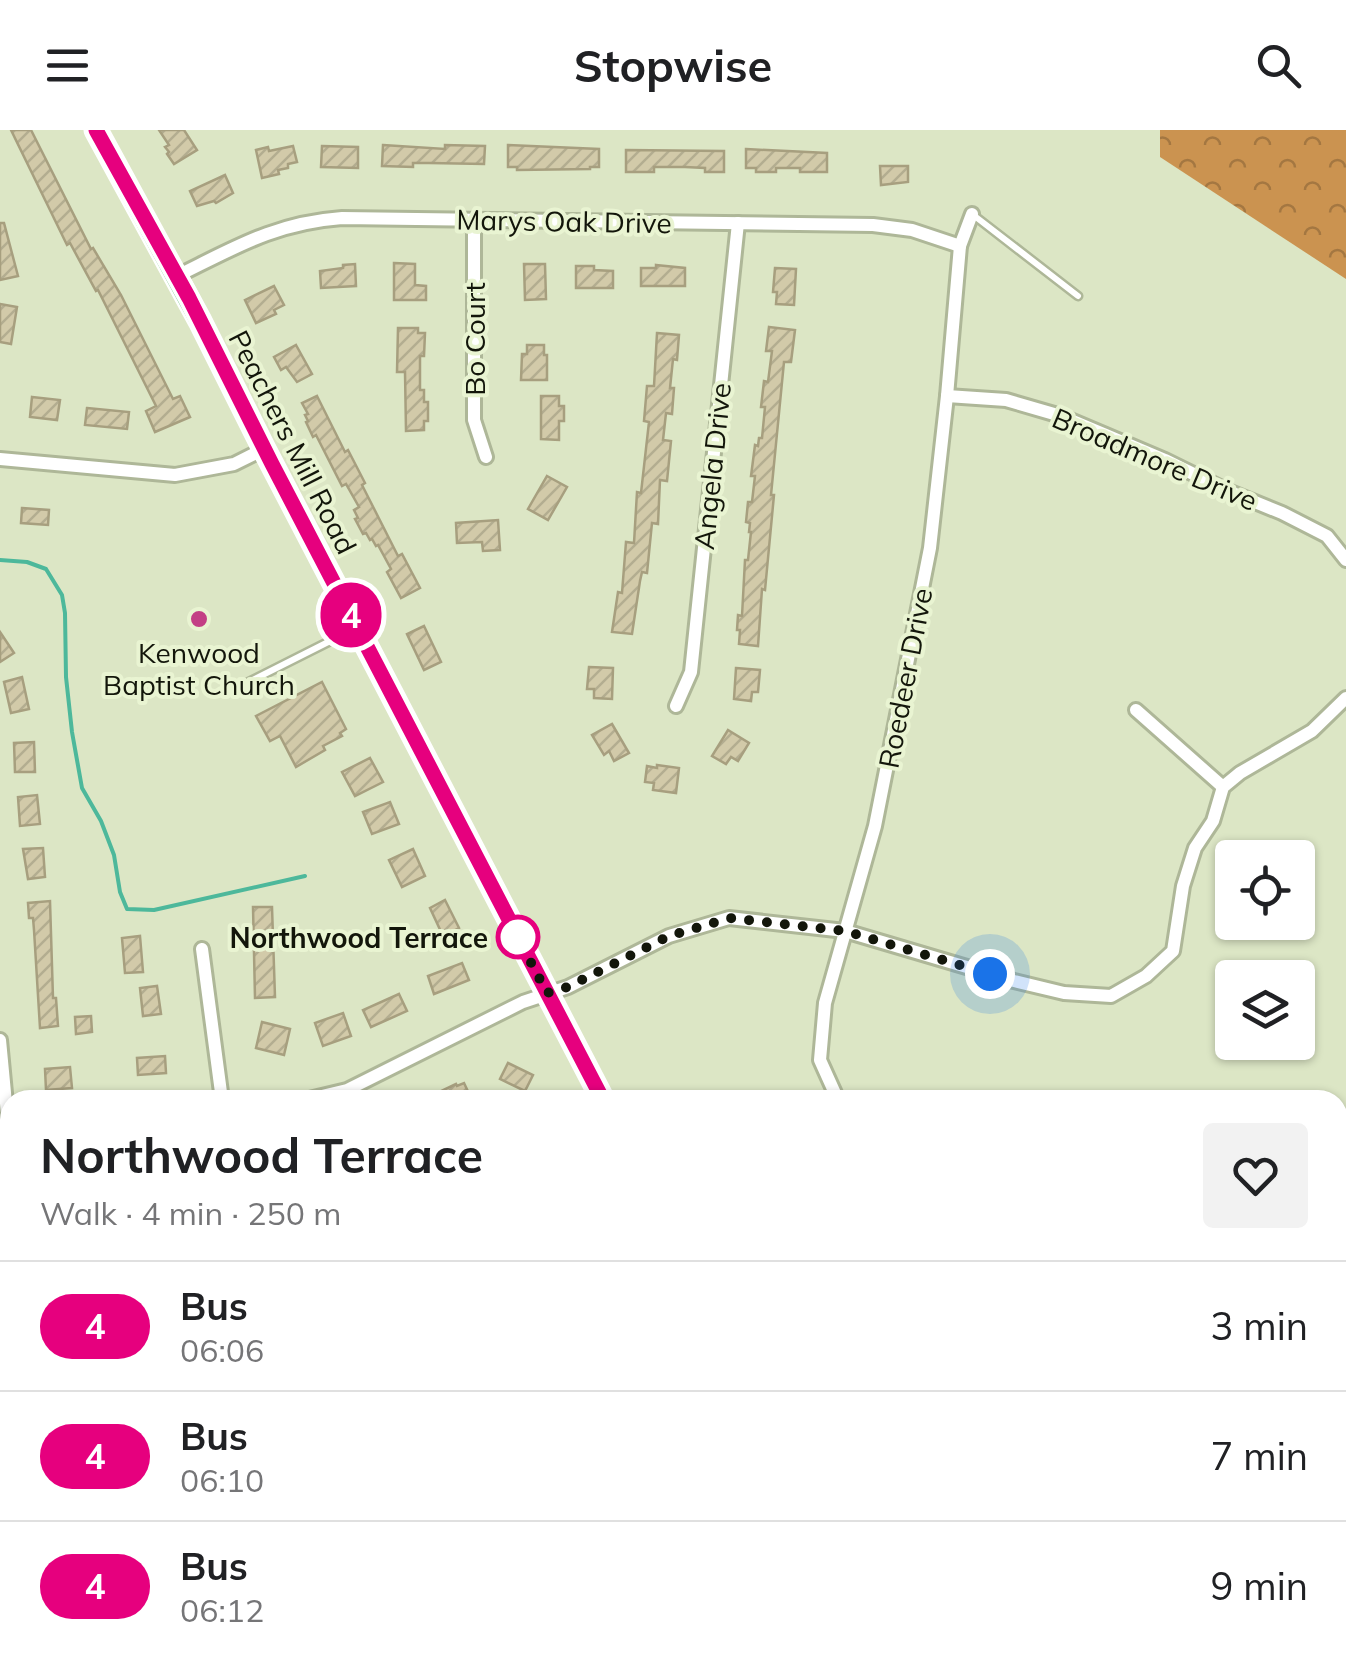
<!DOCTYPE html>
<meta charset="utf-8">
<style>
:root{--surface:#fff;--page:#f2f2f2;--text:#202124;--muted:#757577;--line:#e0e0e0}
body{margin:0;font-family:Mulish,sans-serif;background:var(--page);color:var(--text);height:100vh;display:flex;flex-direction:column;font-size:38px;white-space:nowrap}
*{box-sizing:border-box;margin:0}
p{font-size:32px;color:var(--muted)}
.icon{flex:none;width:55px;height:55px;fill:none;stroke:currentColor;stroke-width:2;stroke-linecap:round;stroke-linejoin:round}
.map{position:relative;flex:1;overflow:hidden}
.side{position:absolute;left:0px;top:960px;width:1348px;height:580px;display:flex;flex-direction:column;background:var(--surface);border-radius:30px 30px 0 0;box-shadow:0 2px 8px #0004}
.side>*{flex:none}
.badge{padding:0 20px;border-radius:32px;font-size:35px;line-height:65px}
.fabs{position:absolute;left:1215px;top:710px;display:grid;gap:20px}
.fabs a{display:grid;place-items:center;width:100px;height:100px;border-radius:10px;background:var(--surface);box-shadow:0 2px 8px #0004;font-size:50px}
.you{position:absolute;width:50px;height:50px;margin:-25px;border:8px solid #fff;border-radius:50%;background:#1a73e8;box-shadow:0 0 0 15px #1a73e833}
.map>.badge{position:absolute;translate:-50% -50%;box-shadow:0 0 0 5px #fff}
.round{display:grid;place-items:center;flex:none;width:105px;height:105px;border-radius:10px;background:var(--page)}
.headline{display:flex;align-items:center;justify-content:space-between;height:170px;padding:0 40px}
h1{font-size:48px;font-weight:700;line-height:75px}
ul{padding:0;list-style:none}
li{display:flex;align-items:center;gap:30px;height:130px;padding:0 40px;border-top:2px solid var(--line)}
li div{flex:1}
li b{display:block;font-size:38px}
li em{font-style:normal}
li .badge{min-width:110px;font-weight:700;text-align:center}
header{display:flex;justify-content:space-between;align-items:center;height:130px;padding:0 40px;background:var(--surface);font-size:45px;font-weight:700}
.map>svg:first-child{display:block}
.forest{fill:url(#forest-crowns)}
.lines{fill:none;stroke-linecap:round;stroke-linejoin:round}
.stream{stroke:#4db89b;stroke-width:4}
.building{fill:url(#building-hatch);stroke:#a79f7f;stroke-width:2.5}
.service-casing{stroke:#aeb798;stroke-width:11}
.minor-casing{stroke:#aeb798;stroke-width:18}
.primary-casing{stroke:#fff;stroke-width:25}
.service{stroke:#fff;stroke-width:6}
.minor{stroke:#fff;stroke-width:12}
.primary{stroke:#7fc990;stroke-width:20}
.line-casing{stroke:#fff;stroke-width:22}
.line{stroke:#e6007e;stroke-width:15}
.walk{stroke:#13160b;stroke-width:10;stroke-dasharray:0 18}
.poi-dot{fill:#c34085;stroke:#e9f4d2;stroke-width:4}
.stop-dot{fill:#fff;stroke:#e6007e;stroke-width:5}
.labels{text-anchor:middle;dominant-baseline:central;stroke-width:8;stroke-linejoin:round;paint-order:stroke}
.street-label{font-size:28px;fill:#13160b;stroke:#e9f4d2}
.poi-label{font-size:28px;fill:#13160b;stroke:#e9f4d2}
.stop-label{font-size:28px;font-weight:bold;fill:#13160b;stroke:#e9f4d2;text-anchor:end}
</style>
<header><svg class="icon" aria-label="menu" viewBox="0 0 24 24"><path d="M4 6h16M4 12h16M4 18h16"/></svg>Stopwise<svg class="icon" aria-label="search" viewBox="0 0 24 24"><circle cx="10" cy="10" r="6"/><path d="M15 15l6 6"/></svg></header>
<div class="map">
<svg width="1346" height="1540" viewBox="0 0 1346 1540">
<defs>
<pattern id="forest-crowns" width="20" height="18" patternUnits="userSpaceOnUse" patternTransform="scale(2.5)"><rect width="20" height="18" fill="#cb9350"/><path d="M2 6a3 3 0 1 1 6 0M12 15a3 3 0 1 1 6 0" fill="none" stroke="#a47741"/></pattern>
<pattern id="building-hatch" width="6" height="6" patternUnits="userSpaceOnUse" patternTransform="scale(2.5)"><rect width="6" height="6" fill="#d2caa9"/><path d="M-1 1l2-2M0 6l6-6M5 7l2-2" fill="none" stroke="#b3ad90"/></pattern>
</defs>
<rect width="100%" height="100%" fill="#dce6c5"/>
<!-- forest -->
<polygon class="forest" points="1160,0 1346,0 1346,149 1160,27"/>
<g class="lines">
<!-- stream -->
<polyline class="stream" points="0,430 27,432 46,439 62,465 65,483 66,547 72,602 82,658 101,691 114,725 120,762 127,779 154,780 305,746"/>
</g>
<!-- building -->
<g class="building">
<polygon points="11,0 31,0 91,119 93,118 121,165 173,269 180,266 190,287 155,302 146,281 156,276 98,160 96,161 70,113 67,115"/>
<polygon points="159,0 184,0 197,20 174,34 167,24 169,22 165,17 169,15"/>
<polygon points="383,15 445,19 445,15 485,16 484,34 429,33 413,33 413,37 382,36"/>
<polygon points="508,15 599,19 599,37 590,37 590,39 517,40 517,37 508,37"/>
<polygon points="293,16 297,32 288,34 288,38 278,40 279,44 262,48 256,20 268,17 269,21"/>
<polygon points="322,16 358,17 358,38 321,37"/>
<polygon points="746,19 827,23 827,42 800,42 800,38 776,38 776,42 756,42 756,38 746,38"/>
<polygon points="626,20 724,21 724,42 705,42 705,38 685,37 654,37 654,42 626,42"/>
<polygon points="880,36 908,36 908,52 881,55"/>
<polygon points="225,45 233,63 216,73 214,71 197,76 190,61"/>
<polygon points="0,93 4,93 18,146 0,150"/>
<polygon points="394,133 415,134 415,155 426,156 426,170 394,170"/>
<polygon points="355,134 356,156 321,158 320,141 343,138 343,135"/>
<polygon points="524,134 545,134 546,169 525,170"/>
<polygon points="656,135 685,138 685,156 641,156 641,138 656,138"/>
<polygon points="576,136 594,136 594,140 613,141 613,158 576,158"/>
<polygon points="775,138 796,139 794,175 776,174 777,162 773,162"/>
<polygon points="274,156 284,175 274,180 276,184 256,193 245,170"/>
<polygon points="0,174 17,177 11,214 0,212"/>
<polygon points="769,197 795,200 791,232 784,232 771,365 774,365 765,460 762,459 758,516 739,514 740,500 737,500 738,485 742,486 745,430 748,430 751,402 749,402 750,393 746,392 748,372 752,372 755,346 751,346 755,315 758,316 759,308 762,308 765,277 761,277 764,251 768,252 772,221 766,221"/>
<polygon points="398,198 418,198 418,203 425,203 424,226 420,226 420,260 424,260 424,272 428,272 428,291 424,291 424,300 406,301 405,242 397,242"/>
<polygon points="657,203 679,205 677,230 673,229 670,258 674,258 672,284 666,283 663,310 671,311 667,351 660,350 658,394 652,393 647,443 642,442 640,451 632,504 612,502 618,462 622,463 626,412 634,413 637,362 641,363 649,292 644,291 647,256 654,256"/>
<polygon points="296,215 312,244 297,252 286,237 281,240 274,227"/>
<polygon points="527,215 544,215 544,225 547,225 547,250 521,250 522,224 527,224"/>
<polygon points="317,266 345,322 348,320 365,353 362,355 398,426 402,424 420,458 401,468 387,442 391,439 378,415 376,416 372,409 370,410 366,403 363,404 355,389 358,388 354,380 359,377 346,354 342,356 316,305 313,307 306,292 308,291 305,285 308,284 302,273"/>
<polygon points="541,266 559,266 559,276 564,276 564,291 559,291 559,310 541,309"/>
<polygon points="32,267 60,270 57,290 30,287"/>
<polygon points="87,278 129,282 127,299 85,295"/>
<polygon points="547,346 567,357 548,390 528,379"/>
<polygon points="22,378 49,380 48,395 21,393"/>
<polygon points="498,390 500,420 483,421 482,412 457,413 456,393"/>
<polygon points="424,496 441,532 424,540 407,504"/>
<polygon points="0,502 14,523 0,532"/>
<polygon points="589,537 613,538 612,569 594,568 594,559 587,559"/>
<polygon points="736,538 760,540 758,562 752,562 751,571 734,569"/>
<polygon points="22,547 29,579 11,583 4,552"/>
<polygon points="322,552 346,599 340,603 342,606 323,616 325,620 296,637 280,606 270,611 256,586"/>
<polygon points="612,594 629,623 614,631 609,621 604,625 592,605"/>
<polygon points="728,600 749,613 738,631 731,627 726,634 712,626"/>
<polygon points="34,612 35,642 15,642 14,613"/>
<polygon points="370,628 383,652 355,666 342,642"/>
<polygon points="657,635 679,638 676,663 653,660 654,653 645,652 647,636 657,638"/>
<polygon points="37,665 40,694 20,696 18,667"/>
<polygon points="390,672 399,694 372,704 363,682"/>
<polygon points="43,718 45,747 28,749 23,719"/>
<polygon points="413,719 425,746 402,757 389,730"/>
<polygon points="445,770 459,798 443,806 430,778"/>
<polygon points="50,771 53,868 56,868 58,896 40,898 34,800 33,788 29,788 28,773"/>
<polygon points="253,777 272,777 275,867 255,868"/>
<polygon points="140,806 143,842 125,843 122,808"/>
<polygon points="462,833 469,850 434,864 428,846"/>
<polygon points="157,856 161,884 143,886 140,858"/>
<polygon points="399,864 407,881 371,897 363,880"/>
<polygon points="343,883 351,906 323,916 315,893"/>
<polygon points="91,886 92,902 76,904 75,887"/>
<polygon points="262,892 290,899 284,925 256,918"/>
<polygon points="165,926 166,943 138,945 137,928"/>
<polygon points="508,933 533,945 525,961 500,949"/>
<polygon points="70,937 72,958 46,960 45,939"/>
<polygon points="464,953 472,970 443,970 439,962 456,954 457,956"/>
</g>
<g class="lines">
<defs>
<g id="service">
<polyline points="972,84 1078,166"/>
<polyline points="239,557 352,500"/>
</g>
<g id="minor">
<polyline points="474,90 474,290 486,327"/>
<path d="M177,146C236,117 275,93 342,88L873,95L912,100L960,116"/>
<polyline points="947,266 1006,270 1061,286 1106,305 1165,330 1228,361 1282,383 1327,406 1346,430"/>
<polyline points="0,329 175,345 234,334 264,319"/>
<polyline points="676,576 691,542 738,93"/>
<polyline points="1136,580 1223,657"/>
<polyline points="202,819 222,970"/>
<polyline points="0,910 9,1005"/>
<polyline points="305,970 347,960 523,872 568,857 669,806 729,788 845,801 1014,851 1064,863 1111,866 1146,846 1173,821 1183,756 1195,718 1213,691 1223,657 1240,643 1312,601 1346,568"/>
<polyline points="838,970 820,930 825,873 875,696 930,418 947,266 960,116 972,84"/>
<polyline points="1338,1190 1346,1191"/>
<polyline points="0,1202 10,1201"/>
<polyline points="1338,1423 1346,1424"/>
<polyline points="526,1530 527,1540"/>
<polyline points="28,1540 28,1530"/>
</g>
<g id="primary">
<polyline points="96,0 200,191 264,319 603,970"/>
<polyline points="889,1530 893,1540"/>
</g>
</defs>
<!-- service casing -->
<use href="#service" class="service-casing"/>
<!-- minor casing -->
<use href="#minor" class="minor-casing"/>
<!-- primary casing -->
<use href="#primary" class="primary-casing"/>
<!-- service -->
<use href="#service" class="service"/>
<!-- minor -->
<use href="#minor" class="minor"/>
<!-- primary -->
<use href="#primary" class="primary"/>
</g>
<g class="lines">
<defs>
<polyline id="line" points="96,0 189,168 272,334 603,970"/>
</defs>
<!-- line casing -->
<use href="#line" class="line-casing"/>
<!-- line -->
<use href="#line" class="line"/>
<!-- walk -->
<polyline class="walk" points="518,807 516,804 547,863 568,857 669,806 730,788 845,801 990,844"/>
</g>
<!-- markers -->
<circle class="poi-dot" cx="199" cy="489" r="10"/>
<circle class="stop-dot" cx="518" cy="807" r="20"/>
<g class="labels">
<!-- street labels -->
<g class="street-label">
<text transform="translate(564 91) rotate(1)">Marys Oak Drive</text>
<text transform="translate(474 209) rotate(-90)">Bo Court</text>
<text transform="translate(293 312) rotate(63)">Peachers Mill Road</text>
<text transform="translate(1155 329) rotate(23)">Broadmore Drive</text>
<text transform="translate(712 336) rotate(-84)">Angela Drive</text>
<text transform="translate(905 548) rotate(-79)">Roedeer Drive</text>
</g>
<!-- poi labels -->
<g class="poi-label">
<text x="199" y="522">Kenwood<tspan x="199" dy="32">Baptist Church</tspan></text>
</g>
<!-- stop labels -->
<g class="stop-label">
<text x="488" y="807">Northwood Terrace</text>
</g>
</g>
</svg>
<div class="fabs">
<a><svg class="icon" aria-label="locate" viewBox="0 0 24 24"><circle cx="12" cy="12" r="6"/><path d="M12 2v4M12 18v4M2 12h4M18 12h4"/></svg></a>
<a><svg class="icon" aria-label="layers" viewBox="0 0 24 24"><path d="M12 4l9 5-9 5-9-5zM3 14l9 5 9-5"/></svg></a>
</div>
<div class="you" style="left:990px;top:844px"></div>
<b class="badge" style="left:351px;top:485px;background:#e6007e;color:#fff">4</b>
<section class="side">
<div class="headline"><div><h1>Northwood Terrace</h1><p>Walk · 4 min · 250 m</p></div><a class="round"><svg class="icon" aria-label="heart" viewBox="0 0 24 24"><path d="M12 20l-8-8c-3-5 5-10 8-4 3-6 11-1 8 4z"/></svg></a></div>
<ul>
<li><span class="badge" style="background:#e6007e;color:#fff">4</span><div><b>Bus</b><p>06:06</p></div><em>3 min</em></li>
<li><span class="badge" style="background:#e6007e;color:#fff">4</span><div><b>Bus</b><p>06:10</p></div><em>7 min</em></li>
<li><span class="badge" style="background:#e6007e;color:#fff">4</span><div><b>Bus</b><p>06:12</p></div><em>9 min</em></li>
</ul>
</section>
</div>
